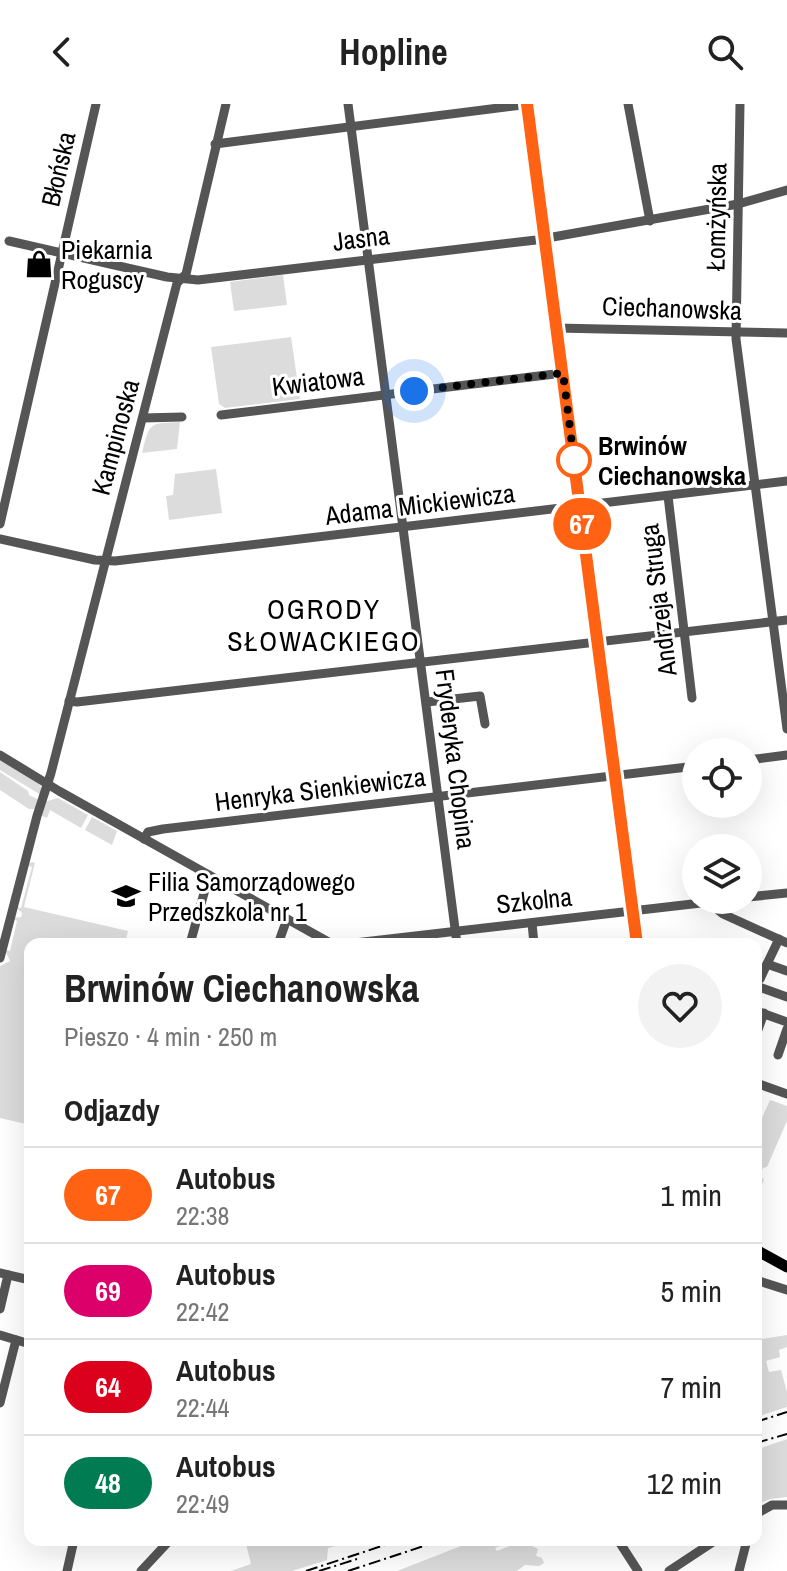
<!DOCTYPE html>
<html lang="pl">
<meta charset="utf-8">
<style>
:root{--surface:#fff;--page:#f2f2f2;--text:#222;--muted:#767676;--line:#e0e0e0}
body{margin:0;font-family:"Archivo Narrow",sans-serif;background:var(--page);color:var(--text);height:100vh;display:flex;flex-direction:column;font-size:30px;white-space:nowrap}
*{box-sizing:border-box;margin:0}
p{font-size:26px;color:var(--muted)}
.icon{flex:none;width:44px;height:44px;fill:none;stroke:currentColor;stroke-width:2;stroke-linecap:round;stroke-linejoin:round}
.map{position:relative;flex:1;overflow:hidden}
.details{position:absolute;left:24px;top:834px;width:738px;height:608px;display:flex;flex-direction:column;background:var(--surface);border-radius:16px;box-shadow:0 8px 32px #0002}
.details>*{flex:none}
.badge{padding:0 16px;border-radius:26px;font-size:28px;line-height:52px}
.controls{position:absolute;left:682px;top:634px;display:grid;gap:16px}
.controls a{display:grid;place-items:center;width:80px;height:80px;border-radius:50%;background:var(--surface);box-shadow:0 8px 32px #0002;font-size:40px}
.you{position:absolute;width:40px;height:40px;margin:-20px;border:6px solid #fff;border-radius:50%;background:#1a73e8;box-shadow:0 0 0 12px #1a73e833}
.map>.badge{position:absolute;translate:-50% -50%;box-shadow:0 0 0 4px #fff}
h2{padding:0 40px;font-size:30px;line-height:72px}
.round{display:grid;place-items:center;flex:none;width:84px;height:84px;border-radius:42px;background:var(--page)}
.summary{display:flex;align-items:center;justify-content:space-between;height:136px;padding:0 40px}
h1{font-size:38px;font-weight:700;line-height:60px}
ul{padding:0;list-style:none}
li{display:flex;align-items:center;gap:24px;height:96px;padding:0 40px;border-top:2px solid var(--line)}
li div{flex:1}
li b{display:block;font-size:30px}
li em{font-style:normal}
li .badge{min-width:88px;font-weight:700;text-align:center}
header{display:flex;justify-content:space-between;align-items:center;height:104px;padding:0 40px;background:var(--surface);font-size:36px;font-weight:700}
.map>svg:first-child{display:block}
.green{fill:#dcdcdc}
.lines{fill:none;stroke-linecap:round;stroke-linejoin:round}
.minor{stroke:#555;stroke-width:9}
.major{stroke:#000;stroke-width:11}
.rail{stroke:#000;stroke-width:2;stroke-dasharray:12 4 2 4;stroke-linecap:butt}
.line-casing{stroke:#fff;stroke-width:18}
.line{stroke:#ff6213;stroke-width:12}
.walk{stroke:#000;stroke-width:8;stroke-dasharray:0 14.4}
.stop-dot{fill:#fff;stroke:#ff6213;stroke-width:4}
.labels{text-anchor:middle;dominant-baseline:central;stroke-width:6;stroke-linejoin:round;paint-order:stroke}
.street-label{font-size:26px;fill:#000;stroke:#fff}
.poi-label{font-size:26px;fill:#000;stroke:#fff;text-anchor:start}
.stop-label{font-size:26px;font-weight:bold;fill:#000;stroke:#fff;text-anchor:start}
.neighbourhood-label{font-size:28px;letter-spacing:2px;fill:#000;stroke:#fff}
</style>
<header><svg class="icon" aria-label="back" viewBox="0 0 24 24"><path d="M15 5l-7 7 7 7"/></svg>Hopline<svg class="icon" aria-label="search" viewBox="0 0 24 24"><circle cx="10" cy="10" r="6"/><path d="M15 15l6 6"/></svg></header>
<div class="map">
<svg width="787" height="1467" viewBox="0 0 787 1467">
<rect width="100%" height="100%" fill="#fff"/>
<!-- green -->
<g class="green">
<polygon points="283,171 287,201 234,207 230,178"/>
<polygon points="291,233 300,295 225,304 219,300 211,243"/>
<path d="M180,318L177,345L142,349C149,319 149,319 180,318Z"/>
<polygon points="216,365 222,409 169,416 166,392 173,391 175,370"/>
<polygon points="0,655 37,678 41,683 41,691 0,666"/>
<polygon points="0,668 28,687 29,691 39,696 35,705 29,705 0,686"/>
<polygon points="58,694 88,711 81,724 50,706 47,714 42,712 44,698"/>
<polygon points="92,713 117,727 112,741 85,726"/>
<polygon points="32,758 35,759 24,803 128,827 125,840 30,840 30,1021 0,1014 0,862 10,857 5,846 10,847 17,817 13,814 21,813 22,809 16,803 21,804 32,763 27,761"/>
<polygon points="770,996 787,1002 787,1017 767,1063 763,1064 760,1071 764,1076 756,1094 756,1027"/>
<polygon points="756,1219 762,1235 787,1231 787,1243 779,1246 780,1253 766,1257 769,1268 781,1266 787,1288 787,1303 756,1313"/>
<polygon points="787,1335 787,1393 770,1395 756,1401 756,1346"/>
<polygon points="245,1436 359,1436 328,1444 327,1456 292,1467 231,1467 251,1460"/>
<path d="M485,1436H508V1439L495,1444L497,1447C512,1441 523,1435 538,1445L536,1452L542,1454L544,1459L539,1462L525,1461L517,1467H397L461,1442H477Z"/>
</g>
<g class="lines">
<!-- minor -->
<g class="minor">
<polyline points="348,0 457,840"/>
<polyline points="628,0 650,117"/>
<polyline points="740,0 736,235 787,625"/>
<polyline points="215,40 530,0"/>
<polyline points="9,137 167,173 198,176 536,136 738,100 787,86"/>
<polyline points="556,224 787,229"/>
<polyline points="221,311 563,269"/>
<polyline points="143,314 182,313"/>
<polyline points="668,392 692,594"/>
<polyline points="0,420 96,0"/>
<polyline points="0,435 95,456 115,457 787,377"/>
<polyline points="69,597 77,598 787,516"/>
<polyline points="427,598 480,592 485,620"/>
<polyline points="0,651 59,687 332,840"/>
<polyline points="748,656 787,651"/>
<polyline points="144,735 148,728 163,725 696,662"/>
<polyline points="748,793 787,789"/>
<polyline points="715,798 718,806 723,810 787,839"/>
<polyline points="532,819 534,840"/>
<polyline points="779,835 767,860 787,867"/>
<polyline points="190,840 209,771"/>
<polyline points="278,840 287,815"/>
<polyline points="346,840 727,796"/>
<polyline points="0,854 37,712 51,669 177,179 186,170 226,0"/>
<polyline points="760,875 767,860"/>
<polyline points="759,883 787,893"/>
<polyline points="756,907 787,918"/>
<polyline points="756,931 764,909"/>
<polyline points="778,951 787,925"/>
<polyline points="756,979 787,990"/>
<polyline points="0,1169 30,1176"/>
<polyline points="756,1176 787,1186"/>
<polyline points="0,1205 8,1171"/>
<polyline points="0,1231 30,1240"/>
<polyline points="0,1299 16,1236"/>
<polyline points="756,1410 772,1401 787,1401"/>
<polyline points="618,1436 638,1467"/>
<polyline points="67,1467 74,1436"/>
<polyline points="141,1467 170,1436"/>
<polyline points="669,1467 716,1436"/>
<polyline points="739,1467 747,1436"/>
</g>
<!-- major -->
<g class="major">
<polyline points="527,0 637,840"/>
<polyline points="756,1146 787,1163"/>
</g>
<!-- rail -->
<g class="rail">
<polyline points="756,1318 787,1308"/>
<polyline points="756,1339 787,1330"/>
<polyline points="306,1467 400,1436"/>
<polyline points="319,1467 357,1455"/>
<polyline points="348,1467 442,1436"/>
</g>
</g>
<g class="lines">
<defs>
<polyline id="line" points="527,0 637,840"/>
</defs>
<!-- line casing -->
<use href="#line" class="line-casing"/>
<!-- line -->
<use href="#line" class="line"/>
<!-- walk -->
<polyline class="walk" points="414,287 563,269 574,356"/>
</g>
<!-- icons -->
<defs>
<symbol id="shop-bare" viewBox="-9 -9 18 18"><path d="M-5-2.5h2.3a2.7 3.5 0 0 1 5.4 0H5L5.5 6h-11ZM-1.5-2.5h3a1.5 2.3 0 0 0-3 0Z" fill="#000" stroke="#fff" stroke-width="2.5" paint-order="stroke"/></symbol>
<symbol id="school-bare" viewBox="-9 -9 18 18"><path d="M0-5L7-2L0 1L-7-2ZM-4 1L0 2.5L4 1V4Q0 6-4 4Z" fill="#000" stroke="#fff" stroke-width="2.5" paint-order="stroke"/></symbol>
</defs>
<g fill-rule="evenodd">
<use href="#shop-bare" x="19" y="140" width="40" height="40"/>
<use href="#school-bare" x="106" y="772" width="40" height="40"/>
</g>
<!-- markers -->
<circle class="stop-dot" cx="574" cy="356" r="16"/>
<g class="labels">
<!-- street labels -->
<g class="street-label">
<text transform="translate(58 65) rotate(-77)">Błońska</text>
<text transform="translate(716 113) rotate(-89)">Łomżyńska</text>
<text transform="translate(361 134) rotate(-7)">Jasna</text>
<text transform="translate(672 204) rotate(2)">Ciechanowska</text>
<text transform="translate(318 277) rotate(-7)">Kwiatowa</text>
<text transform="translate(115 333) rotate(-75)">Kampinoska</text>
<text transform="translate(420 400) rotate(-7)">Adama Mickiewicza</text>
<text transform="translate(658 496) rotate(-97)">Andrzeja Struga</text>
<text transform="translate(456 655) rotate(83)">Fryderyka Chopina</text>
<text transform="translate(320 685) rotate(-7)">Henryka Sienkiewicza</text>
<text transform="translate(534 796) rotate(-6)">Szkolna</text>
</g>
<!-- poi labels -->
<g class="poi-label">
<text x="61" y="145">Piekarnia<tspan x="61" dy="30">Roguscy</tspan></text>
<text x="148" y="777">Filia Samorządowego<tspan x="148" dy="30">Przedszkola nr 1</tspan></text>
</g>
<!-- stop labels -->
<g class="stop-label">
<text x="598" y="341">Brwinów<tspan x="598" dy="30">Ciechanowska</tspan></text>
</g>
<!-- neighbourhood labels -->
<g class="neighbourhood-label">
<text x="324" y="505">OGRODY<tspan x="324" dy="32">SŁOWACKIEGO</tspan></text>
</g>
</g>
</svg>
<div class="controls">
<a><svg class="icon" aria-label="locate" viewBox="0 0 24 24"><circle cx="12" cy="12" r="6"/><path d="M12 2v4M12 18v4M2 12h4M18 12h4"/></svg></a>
<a><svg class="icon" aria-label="layers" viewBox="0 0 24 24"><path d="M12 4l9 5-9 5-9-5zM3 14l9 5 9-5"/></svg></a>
</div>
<div class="you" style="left:414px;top:287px"></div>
<b class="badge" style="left:582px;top:420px;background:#ff6213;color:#fff">67</b>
<section class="details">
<div class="summary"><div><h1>Brwinów Ciechanowska</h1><p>Pieszo · 4 min · 250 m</p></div><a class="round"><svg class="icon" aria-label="heart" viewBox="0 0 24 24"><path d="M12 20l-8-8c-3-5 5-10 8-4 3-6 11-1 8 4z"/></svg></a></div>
<h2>Odjazdy</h2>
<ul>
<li><span class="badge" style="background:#ff6213;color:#fff">67</span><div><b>Autobus</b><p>22:38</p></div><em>1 min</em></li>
<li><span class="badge" style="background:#dc006a;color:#fff">69</span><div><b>Autobus</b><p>22:42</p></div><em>5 min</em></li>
<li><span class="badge" style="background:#db011c;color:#fff">64</span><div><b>Autobus</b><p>22:44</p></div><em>7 min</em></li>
<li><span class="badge" style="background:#017b52;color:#fff">48</span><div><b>Autobus</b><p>22:49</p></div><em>12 min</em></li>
</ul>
</section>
</div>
